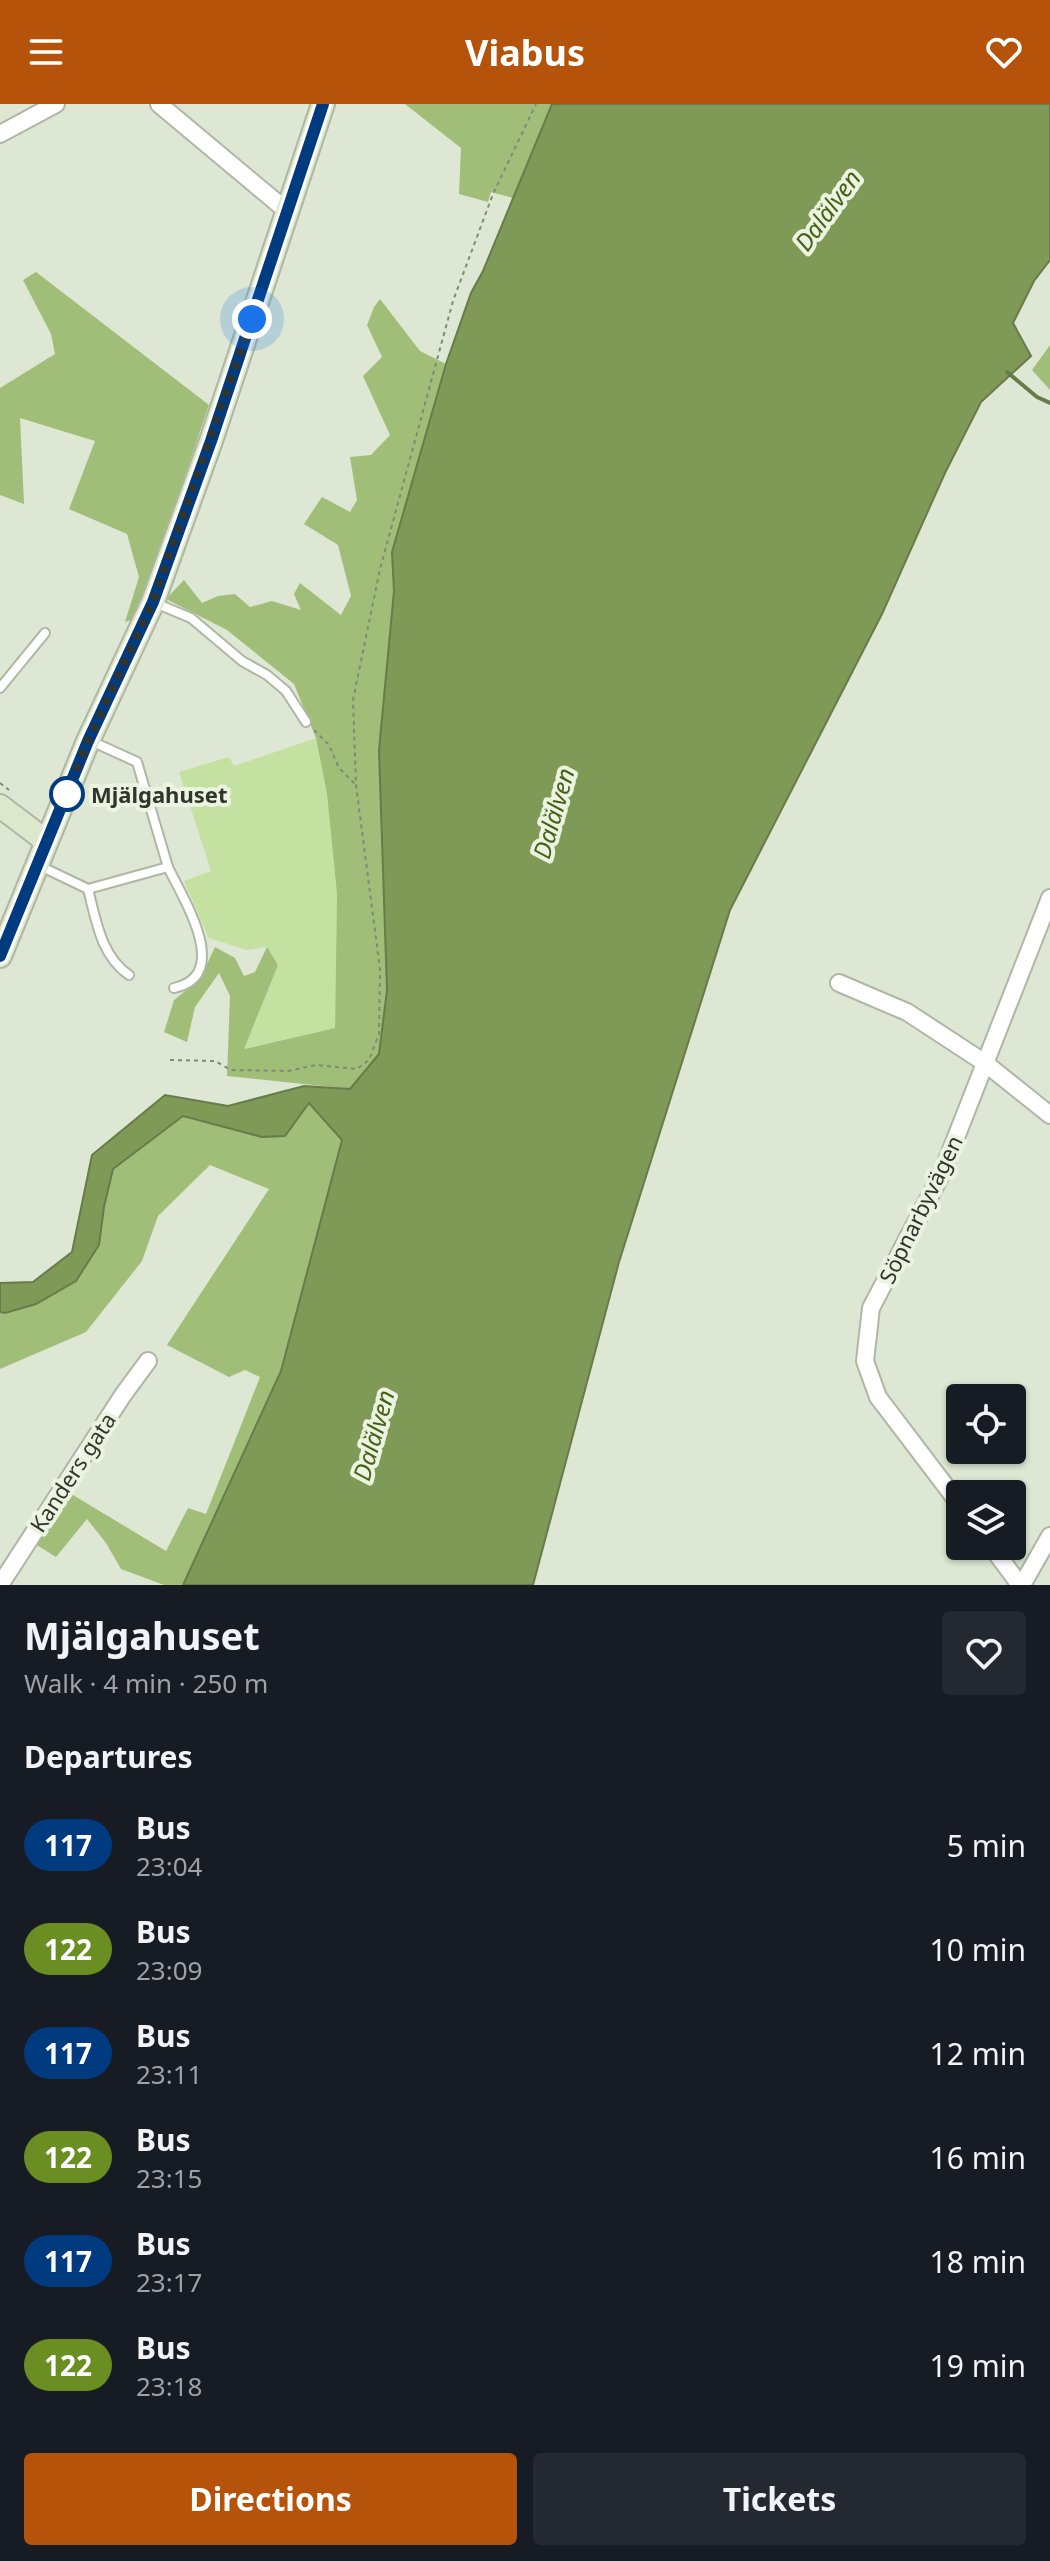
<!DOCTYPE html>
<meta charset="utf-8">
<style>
:root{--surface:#171b24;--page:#242831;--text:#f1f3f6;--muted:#9ea1a6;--accent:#b45309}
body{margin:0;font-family:"Noto Sans",sans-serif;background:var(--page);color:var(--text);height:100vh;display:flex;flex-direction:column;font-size:30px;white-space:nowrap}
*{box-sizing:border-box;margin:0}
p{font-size:26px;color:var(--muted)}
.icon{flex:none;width:44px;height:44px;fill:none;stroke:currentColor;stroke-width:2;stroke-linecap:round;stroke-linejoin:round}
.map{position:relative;height:1481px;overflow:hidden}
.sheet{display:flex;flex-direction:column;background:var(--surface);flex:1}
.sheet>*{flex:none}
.badge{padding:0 16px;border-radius:26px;font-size:28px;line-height:52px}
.controls{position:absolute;left:946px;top:1280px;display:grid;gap:16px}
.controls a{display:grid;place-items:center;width:80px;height:80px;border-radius:8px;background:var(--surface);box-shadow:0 2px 6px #0004;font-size:40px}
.you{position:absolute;width:40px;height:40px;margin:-20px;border:6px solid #fff;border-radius:50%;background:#1a73e8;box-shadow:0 0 0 12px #1a73e833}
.map>.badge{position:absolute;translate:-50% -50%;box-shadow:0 0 0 4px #fff}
h2{padding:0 24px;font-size:30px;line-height:72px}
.round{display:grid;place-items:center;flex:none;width:84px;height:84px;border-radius:8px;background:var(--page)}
.overview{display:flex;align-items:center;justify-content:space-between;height:136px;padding:0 24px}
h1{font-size:38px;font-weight:700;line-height:60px}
.cta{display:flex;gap:16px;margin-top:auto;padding:16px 24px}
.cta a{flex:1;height:92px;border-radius:8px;background:var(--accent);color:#fff;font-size:32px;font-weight:700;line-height:92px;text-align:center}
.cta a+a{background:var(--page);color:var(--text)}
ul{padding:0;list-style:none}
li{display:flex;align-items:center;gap:24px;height:104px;padding:0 24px}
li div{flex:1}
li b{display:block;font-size:30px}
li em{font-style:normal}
li .badge{min-width:88px;font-weight:700;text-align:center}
header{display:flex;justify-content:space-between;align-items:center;height:104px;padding:0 24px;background:var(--accent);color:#fff;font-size:36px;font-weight:700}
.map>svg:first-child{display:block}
.green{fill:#c5e1a1}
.forest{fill:#a1be79}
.water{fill:#7e9a56;stroke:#677c4a;stroke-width:2}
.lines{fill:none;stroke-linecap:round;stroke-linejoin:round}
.stream{stroke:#677c4a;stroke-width:4}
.lane-casing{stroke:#afb7a4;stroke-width:12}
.street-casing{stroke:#afb7a4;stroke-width:20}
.secondary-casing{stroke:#afb7a4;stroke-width:26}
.path{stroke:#82887a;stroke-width:2;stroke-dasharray:4 4;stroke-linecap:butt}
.lane{stroke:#fff;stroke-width:8}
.street{stroke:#fff;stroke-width:16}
.secondary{stroke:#dce7cc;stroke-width:22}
.line-casing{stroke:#fff;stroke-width:18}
.line{stroke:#003b80;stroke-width:12}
.walk{stroke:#32352d;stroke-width:8;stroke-dasharray:0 14.4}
.stop-dot{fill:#fff;stroke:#003b80;stroke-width:4}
.labels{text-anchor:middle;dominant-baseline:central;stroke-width:8;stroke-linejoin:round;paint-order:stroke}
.stop-label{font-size:22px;font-weight:bold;fill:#32352d;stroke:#ebf4e0;text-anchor:start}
.street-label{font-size:22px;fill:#32352d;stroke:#ebf4e0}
.water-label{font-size:24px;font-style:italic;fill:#476118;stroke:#ebf4e0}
</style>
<header><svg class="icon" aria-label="menu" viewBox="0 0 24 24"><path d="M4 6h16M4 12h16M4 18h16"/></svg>Viabus<svg class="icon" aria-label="heart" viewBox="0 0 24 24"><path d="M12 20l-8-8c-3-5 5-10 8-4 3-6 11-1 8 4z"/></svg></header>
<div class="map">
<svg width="1050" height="1481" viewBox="0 0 1050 1481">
<rect width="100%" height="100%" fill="#dde7d3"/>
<!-- green -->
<polygon class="green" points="316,634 327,690 337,790 335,924 243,945 278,861 267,843 247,846 209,834 184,777 211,767 179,668 229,653 234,662"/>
<!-- forest -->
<g class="forest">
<polygon points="405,0 552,0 513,94 491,88 488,98 459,90 461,44"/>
<polygon points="36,168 209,301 137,514 125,518 139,473 127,430 69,405 95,337 20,314 24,400 0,391 0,284 55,250 51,230 23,176"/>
<polygon points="380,195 420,247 446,260 392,448 394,487 379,646 387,886 379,950 351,985 227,972 230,892 219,869 195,903 187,938 164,928 174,896 200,875 215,843 235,854 244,872 255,868 267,843 278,861 244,945 335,924 337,790 327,690 316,634 294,580 227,526 166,495 184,476 202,499 218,492 235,490 250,503 272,497 301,506 294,490 300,479 341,511 351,492 338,441 304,420 322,393 350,408 357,396 350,353 371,351 390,331 363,272 382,253 367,221 374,203"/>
<polygon points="1050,241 1050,286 1032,266"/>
<polygon points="309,998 342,1036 281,1267 183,1481 164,1481 121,1465 106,1439 87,1415 56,1453 35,1440 68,1388 166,1447 188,1404 206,1410 260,1273 245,1266 229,1273 167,1241 269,1085 210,1061 158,1112 142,1157 86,1228 0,1265 0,1208 5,1209 99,1141 104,1103 113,1065 184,1012 262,1033"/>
</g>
<!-- water -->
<polygon class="water" points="552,0 1050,0 1050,156 1034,177 1013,219 1031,252 981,298 945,369 882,510 730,806 619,1158 533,1481 183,1481 281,1267 342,1036 309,999 285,1032 262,1033 183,1012 113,1065 104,1103 99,1141 76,1177 36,1200 5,1209 0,1208 0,1179 33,1178 72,1148 92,1051 165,991 228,1002 304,982 350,985 379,950 387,886 379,646 394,487 392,448 446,260 471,189 483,167"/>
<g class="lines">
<!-- stream -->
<polyline class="stream" points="1007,268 1037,293 1050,299"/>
<defs>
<g id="lane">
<polyline points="155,499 191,514 242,557 267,571 286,587 306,618"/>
<polyline points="0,584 45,529"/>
<path d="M38,761L88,785C96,816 101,852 129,871"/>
<path d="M168,763C183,795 233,871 174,884"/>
<polyline points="88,785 168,763 137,658 91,637"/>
</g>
<g id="street">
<polyline points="159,0 288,108"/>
<polyline points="0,30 56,0"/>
<polyline points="839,879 907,908 985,959 1050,1011"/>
<polyline points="960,1401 878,1293 865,1257 871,1204 942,1069 1050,794"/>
<polyline points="991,1442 1020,1481"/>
<polyline points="0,1481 123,1291 148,1257"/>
<polyline points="1022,1481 1050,1432"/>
</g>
<g id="secondary">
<polyline points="0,702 46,737"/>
<polyline points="0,852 88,637 153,498 211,337 323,0"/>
</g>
</defs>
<!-- lane casing -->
<use href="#lane" class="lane-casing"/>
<!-- street casing -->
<use href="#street" class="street-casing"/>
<!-- secondary casing -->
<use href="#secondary" class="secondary-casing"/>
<!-- path -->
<g class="path">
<polyline points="314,626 329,641 339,664 355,680"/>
<polyline points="0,679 9,686"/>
<polyline points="170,956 215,957 231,966 288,967 316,961 357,965 369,956 379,930 380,865 356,681 353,596 380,465 453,197 493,90 536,0"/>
</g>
<!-- lane -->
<use href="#lane" class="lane"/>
<!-- street -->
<use href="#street" class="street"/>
<!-- secondary -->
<use href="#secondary" class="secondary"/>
</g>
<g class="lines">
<defs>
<polyline id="line" points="0,852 88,637 153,498 211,337 323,0"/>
</defs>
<!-- line casing -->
<use href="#line" class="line-casing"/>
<!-- line -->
<use href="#line" class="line"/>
<!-- walk -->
<polyline class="walk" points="67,690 88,637 153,498 252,215"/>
</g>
<!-- markers -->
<circle class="stop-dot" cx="67" cy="690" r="16"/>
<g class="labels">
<!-- stop labels -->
<g class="stop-label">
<text x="91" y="690">Mjälgahuset</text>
</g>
<!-- street labels -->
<g class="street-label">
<text transform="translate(920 1105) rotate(-64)">Söpnarbyvägen</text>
<text transform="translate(72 1368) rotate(-57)">Kanders gata</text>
</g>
<!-- water labels -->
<g class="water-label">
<text transform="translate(827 106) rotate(-54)">Dalälven</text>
<text transform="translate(553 709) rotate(-74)">Dalälven</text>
<text transform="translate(373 1331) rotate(-74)">Dalälven</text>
</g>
</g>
</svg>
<div class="controls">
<a><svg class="icon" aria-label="locate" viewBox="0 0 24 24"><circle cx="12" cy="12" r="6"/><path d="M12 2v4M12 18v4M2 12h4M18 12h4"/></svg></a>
<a><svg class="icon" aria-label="layers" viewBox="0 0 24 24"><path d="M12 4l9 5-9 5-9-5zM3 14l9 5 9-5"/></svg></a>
</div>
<div class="you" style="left:252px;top:215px"></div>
</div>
<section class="sheet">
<div class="overview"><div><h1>Mjälgahuset</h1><p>Walk · 4 min · 250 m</p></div><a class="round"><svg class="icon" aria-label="heart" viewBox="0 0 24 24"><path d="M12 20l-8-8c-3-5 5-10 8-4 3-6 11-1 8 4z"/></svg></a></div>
<h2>Departures</h2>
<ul>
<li><span class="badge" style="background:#003b80;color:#fff">117</span><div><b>Bus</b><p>23:04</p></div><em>5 min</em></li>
<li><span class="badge" style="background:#6b8e23;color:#fff">122</span><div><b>Bus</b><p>23:09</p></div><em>10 min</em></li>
<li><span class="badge" style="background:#003b80;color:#fff">117</span><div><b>Bus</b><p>23:11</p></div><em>12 min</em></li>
<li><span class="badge" style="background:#6b8e23;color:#fff">122</span><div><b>Bus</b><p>23:15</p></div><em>16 min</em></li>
<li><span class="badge" style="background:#003b80;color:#fff">117</span><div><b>Bus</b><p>23:17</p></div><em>18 min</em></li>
<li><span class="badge" style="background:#6b8e23;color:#fff">122</span><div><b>Bus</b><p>23:18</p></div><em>19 min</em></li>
</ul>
<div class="cta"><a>Directions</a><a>Tickets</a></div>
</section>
